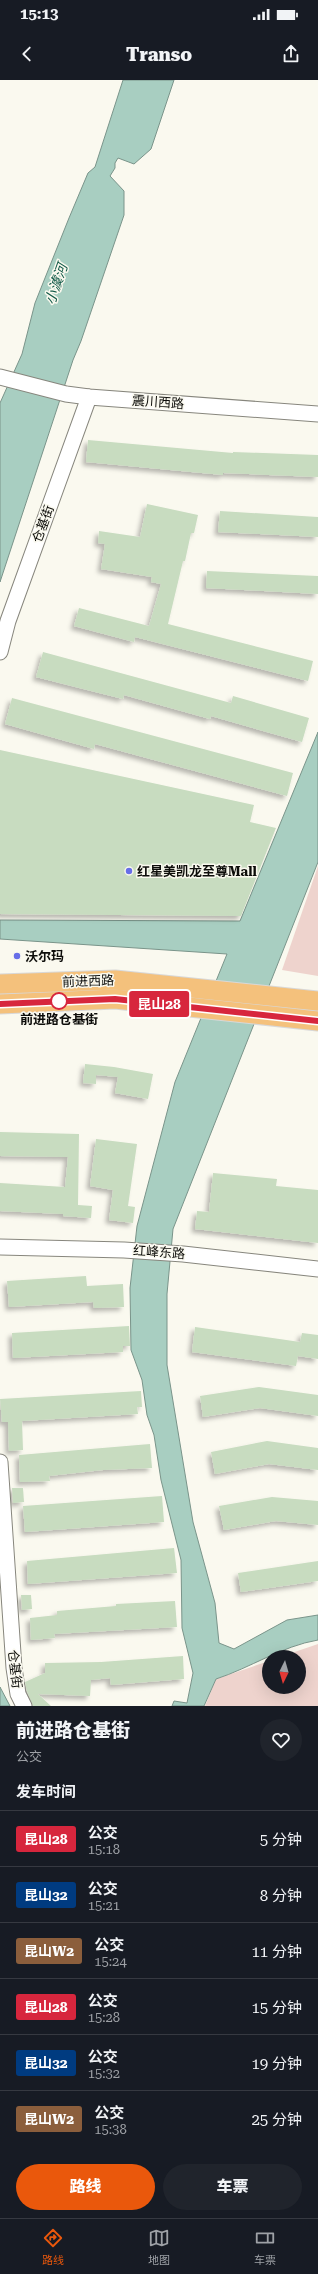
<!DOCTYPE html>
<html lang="zh">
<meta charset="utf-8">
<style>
:root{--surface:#171b24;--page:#20242c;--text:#f1f3f6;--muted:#9ea1a6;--line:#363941;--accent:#ea580c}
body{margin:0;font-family:"Roboto Serif","Noto Sans SC",serif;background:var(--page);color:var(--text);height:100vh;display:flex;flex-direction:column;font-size:15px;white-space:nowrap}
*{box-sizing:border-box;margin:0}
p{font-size:13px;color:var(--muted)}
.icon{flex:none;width:22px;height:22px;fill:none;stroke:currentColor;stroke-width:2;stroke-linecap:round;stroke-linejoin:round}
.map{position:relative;height:1626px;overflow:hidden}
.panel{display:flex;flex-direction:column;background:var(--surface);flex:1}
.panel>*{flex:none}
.badge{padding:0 8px;border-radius:3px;font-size:14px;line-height:26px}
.needle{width:26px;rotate:185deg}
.tools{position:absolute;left:262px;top:1570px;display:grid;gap:8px}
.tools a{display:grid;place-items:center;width:44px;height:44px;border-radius:50%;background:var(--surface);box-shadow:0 4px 16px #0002;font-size:20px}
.map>.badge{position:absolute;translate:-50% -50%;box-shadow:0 0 0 2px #fff}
h2{padding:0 16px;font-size:15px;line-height:36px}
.round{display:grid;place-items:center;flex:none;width:42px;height:42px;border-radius:21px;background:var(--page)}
.summary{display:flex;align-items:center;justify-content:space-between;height:68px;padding:0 16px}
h1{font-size:19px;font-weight:800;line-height:30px}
.action{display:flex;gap:8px;margin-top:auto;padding:8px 16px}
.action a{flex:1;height:46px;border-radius:24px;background:var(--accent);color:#fff;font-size:16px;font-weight:800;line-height:46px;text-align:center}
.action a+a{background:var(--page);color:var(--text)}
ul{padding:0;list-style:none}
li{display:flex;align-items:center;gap:12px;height:56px;padding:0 16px;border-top:1px solid var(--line)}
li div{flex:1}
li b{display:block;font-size:15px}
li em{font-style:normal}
li .badge{min-width:44px;font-weight:700;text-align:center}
.status{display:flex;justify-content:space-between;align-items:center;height:28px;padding:0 20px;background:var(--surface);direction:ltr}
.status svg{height:11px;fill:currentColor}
header{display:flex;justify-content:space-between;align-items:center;height:52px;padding:0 16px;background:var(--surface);font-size:18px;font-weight:800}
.dock{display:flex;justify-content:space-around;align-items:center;height:56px;border-top:1px solid var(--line);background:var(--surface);font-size:11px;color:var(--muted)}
.dock a{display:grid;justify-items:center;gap:2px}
.dock .active{color:var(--accent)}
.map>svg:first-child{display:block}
.green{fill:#eed3cd}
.water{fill:#a8cec1;stroke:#7a948a}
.building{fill:#c8dcc0;filter:url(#shadow)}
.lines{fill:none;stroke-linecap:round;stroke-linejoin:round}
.minor-casing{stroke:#87867d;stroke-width:17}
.major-casing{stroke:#d8d8d8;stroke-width:21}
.minor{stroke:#fff;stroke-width:15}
.major{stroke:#f4c17c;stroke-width:19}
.line-casing{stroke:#fff;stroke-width:9}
.line{stroke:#d7263d;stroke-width:6}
.poi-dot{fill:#676ee8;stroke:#faf9ef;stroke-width:1.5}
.stop-dot{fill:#fff;stroke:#d7263d;stroke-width:2}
.labels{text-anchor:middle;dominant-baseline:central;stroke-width:3;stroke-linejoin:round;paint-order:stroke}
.street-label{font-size:13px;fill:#0d0d0a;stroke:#faf9ef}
.poi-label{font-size:13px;font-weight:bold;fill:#0d0d0a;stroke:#faf9ef;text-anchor:start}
.stop-label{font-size:13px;font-weight:bold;fill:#0d0d0a;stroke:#faf9ef}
.water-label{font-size:14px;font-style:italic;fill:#125a48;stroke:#faf9ef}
</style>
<div class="status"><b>15:13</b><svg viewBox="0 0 49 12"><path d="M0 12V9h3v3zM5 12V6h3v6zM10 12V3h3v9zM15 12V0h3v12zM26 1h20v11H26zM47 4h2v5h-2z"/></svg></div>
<header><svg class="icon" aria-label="back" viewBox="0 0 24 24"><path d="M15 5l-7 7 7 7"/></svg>Transo<svg class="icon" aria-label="share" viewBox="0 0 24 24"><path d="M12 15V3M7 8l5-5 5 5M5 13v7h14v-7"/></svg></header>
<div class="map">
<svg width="318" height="1626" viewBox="0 0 318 1626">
<defs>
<filter id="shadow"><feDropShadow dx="-3.5" dy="3.5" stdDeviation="2" flood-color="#0004"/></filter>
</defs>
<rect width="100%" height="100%" fill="#faf9ef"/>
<!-- green -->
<g class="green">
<polygon points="318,786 318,896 282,890"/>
<polygon points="318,1564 318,1626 205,1626 216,1599 269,1581 269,1607 299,1607 299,1577 280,1577"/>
</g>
<!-- water -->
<g class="water">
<polygon points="123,0 174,0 151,69 134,84 118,78 115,83 115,88 110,96 124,111 124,135 81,261 73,280 0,502 0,323 22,274 35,223 69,138 88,93 95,87"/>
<path d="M318,652V782L173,1149L167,1214V1285L193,1442L215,1523L219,1563L234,1569L287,1540L318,1535V1560C282,1566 250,1588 216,1599L204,1626H172L174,1621L187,1623L193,1593L182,1548L181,1480L161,1400L154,1355L147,1335L142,1300L131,1270L130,1208L137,1146L175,1002L227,874L0,859V840L240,841Z"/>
<polygon points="0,1607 10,1626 0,1626"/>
</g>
<!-- building -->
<g class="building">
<polygon points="88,360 233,373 233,372 318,375 318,397 223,393 223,395 86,382"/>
<polygon points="147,424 198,435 194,453 191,453 185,481 183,481 168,544 313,581 308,601 135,557 134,562 74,546 79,528 149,546 161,504 151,502 152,497 101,489 105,464 98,463 99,451 140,457"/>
<polygon points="220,431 318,437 318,457 218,452"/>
<polygon points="207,491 318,496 318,514 206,508"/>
<polygon points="43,572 231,623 233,616 309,638 302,662 211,636 210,639 124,615 123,619 36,597"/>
<polygon points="12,618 293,693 287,716 95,664 94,669 5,644"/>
<polygon points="0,670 254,725 250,742 276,748 241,836 0,834"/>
<polygon points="85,984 114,987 153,994 148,1019 115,1013 118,997 96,995 96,1004 83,1003"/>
<polygon points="0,1052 79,1054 78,1125 92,1126 91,1138 63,1136 63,1134 0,1131 0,1103 65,1107 68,1077 0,1076"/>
<polygon points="96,1059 137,1064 128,1126 135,1127 133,1143 109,1140 113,1110 90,1106"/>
<polygon points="213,1093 277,1099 276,1106 318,1110 318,1163 195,1149 197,1131 209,1132"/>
<polygon points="86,1196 87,1206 123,1204 124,1227 94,1228 93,1222 9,1227 7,1201"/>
<polygon points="129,1246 130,1266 123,1266 123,1272 13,1278 12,1253"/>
<polygon points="195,1247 300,1262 302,1253 318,1255 318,1279 298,1276 296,1286 192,1272"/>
<polygon points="259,1307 318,1315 318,1336 260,1328 203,1337 200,1316"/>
<polygon points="141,1311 142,1327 137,1327 138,1334 22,1341 23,1370 9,1371 8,1342 2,1342 0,1319"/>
<polygon points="267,1361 318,1368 318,1390 269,1384 215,1394 211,1372"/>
<polygon points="150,1364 152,1388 103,1390 49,1396 50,1401 20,1402 19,1375"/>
<polygon points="12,1408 23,1408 24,1422 13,1423"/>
<polygon points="162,1416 164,1442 25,1452 23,1426"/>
<polygon points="272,1417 318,1421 318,1445 276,1441 224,1450 219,1426"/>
<polygon points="174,1468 177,1493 28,1504 27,1481"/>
<polygon points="318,1481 318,1501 241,1512 238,1493"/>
<polygon points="21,1515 31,1515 32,1529 22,1530"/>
<polygon points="175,1521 177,1547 54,1554 55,1558 31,1560 30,1538 57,1535 57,1531 116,1526 116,1524"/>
<polygon points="183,1576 184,1599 111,1605 110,1598 91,1600 90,1616 38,1614 51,1626 33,1626 27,1611 25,1602 45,1593 45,1583 101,1582"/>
</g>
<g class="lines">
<defs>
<g id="minor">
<polyline points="0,297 66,314 89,317 318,334"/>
<polyline points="0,572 8,541 89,317"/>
<polyline points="0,1167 124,1170 183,1174 318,1189"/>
<polyline points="0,1382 14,1588 18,1614 24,1626"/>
</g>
<g id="major">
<polyline points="0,904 115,900 318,921"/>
<polyline points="0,924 115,919 318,941"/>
</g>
</defs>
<!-- minor casing -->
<use href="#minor" class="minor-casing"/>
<!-- major casing -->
<use href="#major" class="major-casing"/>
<!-- minor -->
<use href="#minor" class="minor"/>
<!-- major -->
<use href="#major" class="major"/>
</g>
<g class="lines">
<defs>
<polyline id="line" points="0,924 115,919 318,941"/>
</defs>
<!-- line casing -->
<use href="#line" class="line-casing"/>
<!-- line -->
<use href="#line" class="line"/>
</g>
<!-- markers -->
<g class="poi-dot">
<circle cx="129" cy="791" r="4"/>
<circle cx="17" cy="876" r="4"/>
</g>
<circle class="stop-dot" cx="59" cy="921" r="8"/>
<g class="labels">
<!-- street labels -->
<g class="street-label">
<text transform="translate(158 322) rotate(4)">震川西路</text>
<text transform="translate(43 444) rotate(-70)">仓基街</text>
<text transform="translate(88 901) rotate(-2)">前进西路</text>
<text transform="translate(159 1172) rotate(4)">红峰东路</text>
<text transform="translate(15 1589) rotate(83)">仓基街</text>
</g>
<!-- poi labels -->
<g class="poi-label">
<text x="137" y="791">红星美凯龙至尊Mall</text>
<text x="25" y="876">沃尔玛</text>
</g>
<!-- stop labels -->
<g class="stop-label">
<text x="59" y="939">前进路仓基街</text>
</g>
<!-- water labels -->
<g class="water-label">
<text transform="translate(56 204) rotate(-71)">小澞河</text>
</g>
</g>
</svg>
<div class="tools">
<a><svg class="needle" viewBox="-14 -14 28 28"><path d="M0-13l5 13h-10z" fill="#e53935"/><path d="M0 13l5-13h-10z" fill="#9ea1a6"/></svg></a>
</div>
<b class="badge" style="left:159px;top:924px;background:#d7263d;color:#fff">昆山28</b>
</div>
<section class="panel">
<div class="summary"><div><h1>前进路仓基街</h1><p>公交</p></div><a class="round"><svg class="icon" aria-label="heart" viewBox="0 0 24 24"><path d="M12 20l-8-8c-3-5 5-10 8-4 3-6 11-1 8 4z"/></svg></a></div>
<h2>发车时间</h2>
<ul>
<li><span class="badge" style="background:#d7263d;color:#fff">昆山28</span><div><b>公交</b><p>15:18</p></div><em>5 分钟</em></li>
<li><span class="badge" style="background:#003b80;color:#fff">昆山32</span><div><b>公交</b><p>15:21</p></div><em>8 分钟</em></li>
<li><span class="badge" style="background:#8b5e3c;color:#fff">昆山W2</span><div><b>公交</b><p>15:24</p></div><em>11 分钟</em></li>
<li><span class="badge" style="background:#d7263d;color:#fff">昆山28</span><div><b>公交</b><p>15:28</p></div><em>15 分钟</em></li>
<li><span class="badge" style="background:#003b80;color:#fff">昆山32</span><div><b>公交</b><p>15:32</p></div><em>19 分钟</em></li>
<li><span class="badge" style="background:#8b5e3c;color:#fff">昆山W2</span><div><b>公交</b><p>15:38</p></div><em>25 分钟</em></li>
</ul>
<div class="action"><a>路线</a><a>车票</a></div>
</section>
<nav class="dock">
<a class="active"><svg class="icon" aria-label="directions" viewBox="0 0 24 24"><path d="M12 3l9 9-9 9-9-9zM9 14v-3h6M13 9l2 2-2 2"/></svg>路线</a>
<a><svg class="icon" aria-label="map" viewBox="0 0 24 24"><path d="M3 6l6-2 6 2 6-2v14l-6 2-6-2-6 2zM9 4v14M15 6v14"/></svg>地图</a>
<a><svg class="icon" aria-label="tickets" viewBox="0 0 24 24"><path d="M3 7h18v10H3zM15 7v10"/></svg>车票</a>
</nav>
